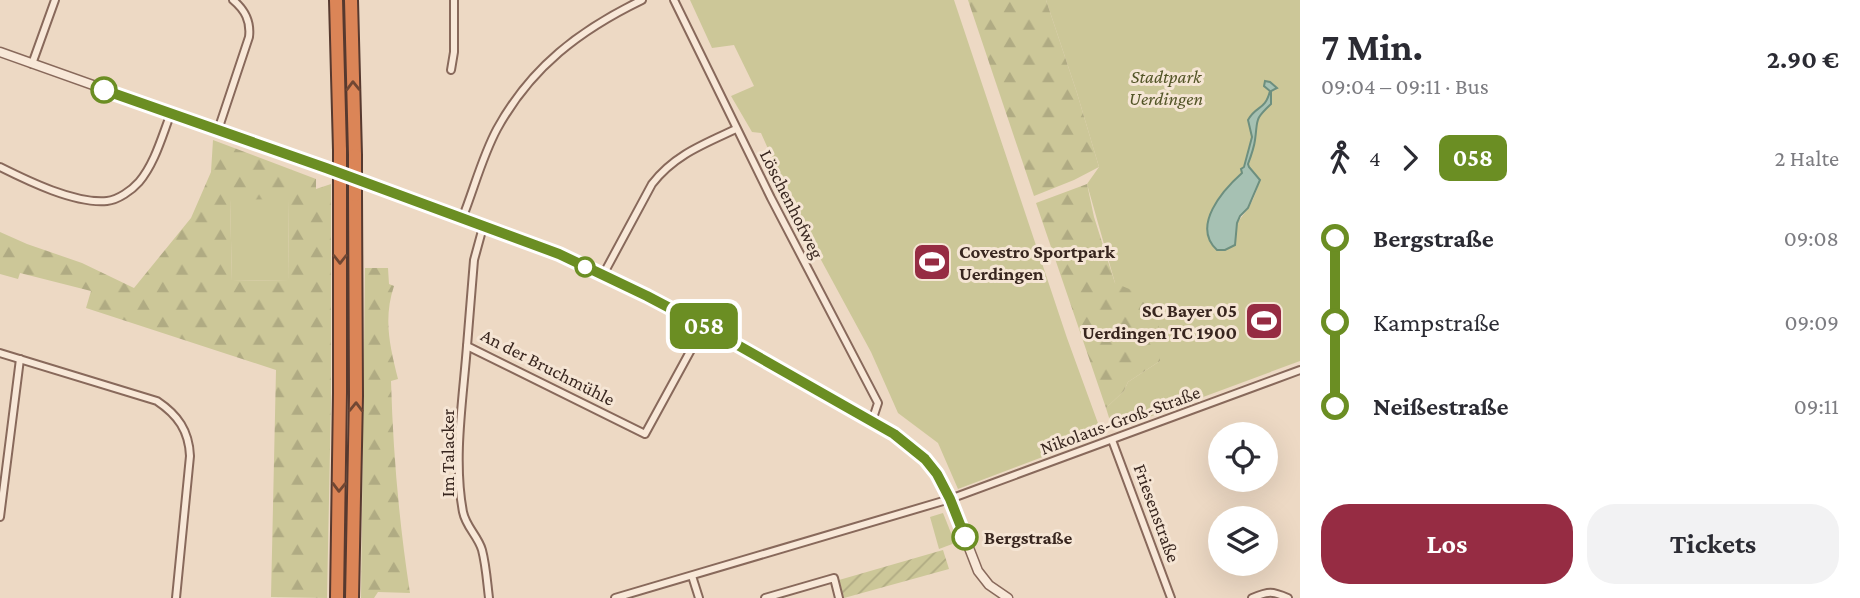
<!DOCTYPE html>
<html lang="de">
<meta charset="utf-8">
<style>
:root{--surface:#fff;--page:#f2f2f3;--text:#2b2b33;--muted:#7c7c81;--accent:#962c43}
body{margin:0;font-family:"Crimson Pro",serif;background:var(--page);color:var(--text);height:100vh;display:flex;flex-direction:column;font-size:26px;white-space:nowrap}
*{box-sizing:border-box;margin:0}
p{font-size:23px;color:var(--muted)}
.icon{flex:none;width:38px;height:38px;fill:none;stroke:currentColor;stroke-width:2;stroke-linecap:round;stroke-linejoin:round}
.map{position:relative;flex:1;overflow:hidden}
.details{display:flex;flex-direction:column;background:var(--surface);width:560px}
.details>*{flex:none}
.badge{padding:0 14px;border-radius:10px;font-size:24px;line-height:46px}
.tools{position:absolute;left:1208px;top:422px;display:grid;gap:14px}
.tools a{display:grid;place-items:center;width:70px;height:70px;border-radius:50%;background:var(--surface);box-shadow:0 7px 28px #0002;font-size:35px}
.map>.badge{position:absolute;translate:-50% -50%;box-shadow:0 0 0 4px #fff}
.legs{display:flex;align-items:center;gap:10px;height:77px;padding:0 21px;font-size:23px}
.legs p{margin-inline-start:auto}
.overview{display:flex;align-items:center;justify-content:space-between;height:119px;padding:0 21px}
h1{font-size:38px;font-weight:700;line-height:52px}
.cta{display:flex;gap:14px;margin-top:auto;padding:14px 21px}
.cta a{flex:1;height:80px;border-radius:28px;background:var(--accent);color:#fff;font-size:28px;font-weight:700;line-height:80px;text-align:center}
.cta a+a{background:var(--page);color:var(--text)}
ul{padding:0 21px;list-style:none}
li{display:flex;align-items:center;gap:24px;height:84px;font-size:26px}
li i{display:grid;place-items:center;width:10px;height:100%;margin:0 9px;background:currentColor}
li i::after{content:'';width:18px;height:18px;margin:-9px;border:5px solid;border-radius:50%;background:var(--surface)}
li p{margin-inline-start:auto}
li:first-child i{background:linear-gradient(#0000 50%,currentColor 0)}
li:last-child i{background:linear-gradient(currentColor 50%,#0000 0)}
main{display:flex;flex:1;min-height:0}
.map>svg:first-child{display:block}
.green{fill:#ccc798;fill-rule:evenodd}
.forest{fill:url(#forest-firs);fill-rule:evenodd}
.garden{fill:url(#garden-furrows)}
.water{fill:#a6c1b3;stroke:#6d8f7f;stroke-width:2}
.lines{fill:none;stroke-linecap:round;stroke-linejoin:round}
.minor-casing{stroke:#88695b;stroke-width:10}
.tertiary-casing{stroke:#88695b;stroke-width:11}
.motorway-casing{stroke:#56392f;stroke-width:16}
.minor{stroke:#f8e8d8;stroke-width:6}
.tertiary{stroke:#f8e8d8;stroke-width:8}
.motorway{stroke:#db8557;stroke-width:12}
.motorway-bridge-casing{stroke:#56392f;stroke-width:16;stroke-linecap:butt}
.motorway-bridge{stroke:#db8557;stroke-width:12}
.oneway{stroke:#714733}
.line-1-casing{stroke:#fff;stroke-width:16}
.line-1{stroke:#6b8e23;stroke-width:10}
.stop-1-dot{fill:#fff;stroke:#6b8e23;stroke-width:3.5}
.labels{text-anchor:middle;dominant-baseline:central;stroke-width:6;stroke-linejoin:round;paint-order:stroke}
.park-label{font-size:19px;font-style:italic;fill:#525426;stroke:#f5e5d4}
.street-label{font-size:19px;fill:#38261f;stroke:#f5e5d4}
.poi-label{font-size:19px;font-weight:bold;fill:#38261f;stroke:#f5e5d4;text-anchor:start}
.stop-label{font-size:19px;font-weight:bold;fill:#38261f;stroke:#f5e5d4;text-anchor:start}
</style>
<main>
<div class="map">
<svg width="1300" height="598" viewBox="0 0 1300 598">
<defs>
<pattern id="forest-firs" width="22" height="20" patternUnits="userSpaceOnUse" patternTransform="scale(1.75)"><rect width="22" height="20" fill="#ccc798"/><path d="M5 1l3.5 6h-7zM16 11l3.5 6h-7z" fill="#b0ab83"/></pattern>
<pattern id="garden-furrows" width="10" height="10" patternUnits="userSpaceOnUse" patternTransform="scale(1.75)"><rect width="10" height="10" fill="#ccc798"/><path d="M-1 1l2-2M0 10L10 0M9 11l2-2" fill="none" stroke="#b0ab83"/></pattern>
</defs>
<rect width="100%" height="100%" fill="#edd9c4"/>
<!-- green -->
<g class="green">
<polygon points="690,0 954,0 1067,338 1099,426 1093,438 958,489 938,443 898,413 871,352 801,223 761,133 752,132 731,96 754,86 734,45 712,48"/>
<path d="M1046,0H1300V361L1122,427L1111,424L1106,408L1124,391L1128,382L1160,361L1115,283L1087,184L1099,167L1077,93ZM1264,83H1271L1273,86L1277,87L1276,90L1271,91V104L1261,112L1257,120L1255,141L1248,164L1249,167L1260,180C1257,189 1254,199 1249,207C1242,218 1234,222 1236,237L1214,210L1216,201L1242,173L1241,169L1244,167L1252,137L1248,120C1257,108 1266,107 1270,91L1264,86Z"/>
<polygon points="230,199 288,199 289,280 232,281"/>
<polygon points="943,513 955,543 939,549 930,517"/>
</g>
<!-- forest -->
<g class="forest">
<polygon points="968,0 1046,0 1077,93 1099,167 1074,180 1034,196"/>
<path d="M213,140L316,179V189L331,184V402L327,598L271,597L276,370L86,308L91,291L20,273L18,279L0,274V232L27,244L82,263L134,288L191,218L211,172ZM288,199L289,280L232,281L230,200Z"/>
<polygon points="1087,184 1094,217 1115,283 1134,291 1154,315 1160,330 1160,361 1128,382 1124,391 1106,408 1036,203"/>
<path d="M365,268H388L389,284L394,286C383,319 390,347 398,379L391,381C393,452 399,522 410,593L378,592L374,598H361Z"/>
</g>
<!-- garden -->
<polygon class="garden" points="943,550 949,569 844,598 839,580"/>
<!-- water -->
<path class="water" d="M1265,81L1270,82L1277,88L1271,91V104C1254,120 1258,119 1255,140C1254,148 1251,156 1248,164L1249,167L1260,180L1248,208L1240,216L1237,223L1235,245L1225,250H1217C1191,226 1223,190 1242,173L1241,169L1244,167L1252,137L1248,120C1256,105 1265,111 1270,91L1264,86Z"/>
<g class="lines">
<defs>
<g id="minor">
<polyline points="674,0 771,198 878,403 872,421"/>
<polyline points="32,64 55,0"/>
<polyline points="451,70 454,52 454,0"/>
<path d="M218,130L249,37C251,21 245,10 233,0"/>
<path d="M0,167C28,181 75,204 107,201C118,200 132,190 139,182C155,163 162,136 171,113"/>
<path d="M462,219C474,189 482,157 497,129C531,67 580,30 642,0"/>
<polyline points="483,227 474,260 467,346 645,434 704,326"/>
<path d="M603,275L652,184C674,155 704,144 736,129"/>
<path d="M467,346C463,399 453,459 463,512C466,527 478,536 482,550C486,565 487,582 489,598"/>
<path d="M0,353L157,401C178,415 189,431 190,456L176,598"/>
<polyline points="1112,440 1171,598"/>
<polyline points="0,517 20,359"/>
<polyline points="692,576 699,598"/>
<polyline points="615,598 950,499 1300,370"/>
<polyline points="765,598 834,578 839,598"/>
<path d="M1252,598C1269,591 1272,591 1288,598"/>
</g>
<polyline id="tertiary" points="0,52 326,168 559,255 647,296 704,326 894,434 925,459 937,474 950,499 978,571 989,585 1008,598"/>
<g id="motorway">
<polyline points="336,0 340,150"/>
<polyline points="351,0 355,155"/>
<polyline points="337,598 340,393 340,191"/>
<polyline points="352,598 356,396 355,195"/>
</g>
</defs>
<!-- minor casing -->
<use href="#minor" class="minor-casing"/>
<!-- tertiary casing -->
<use href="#tertiary" class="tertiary-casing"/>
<!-- motorway casing -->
<use href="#motorway" class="motorway-casing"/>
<!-- minor -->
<use href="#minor" class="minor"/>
<!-- tertiary -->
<use href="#tertiary" class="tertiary"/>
<!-- motorway -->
<use href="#motorway" class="motorway"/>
<defs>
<g id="motorway-bridge">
<polyline points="340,150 340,191"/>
<polyline points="355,155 355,195"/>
</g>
</defs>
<!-- motorway-bridge casing -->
<use href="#motorway-bridge" class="motorway-bridge-casing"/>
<!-- motorway-bridge -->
<use href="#motorway-bridge" class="motorway-bridge"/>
</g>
<!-- one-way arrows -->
<defs><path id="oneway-chevron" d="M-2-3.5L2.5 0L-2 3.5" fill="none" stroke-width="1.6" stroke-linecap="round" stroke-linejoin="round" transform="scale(1.75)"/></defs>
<g class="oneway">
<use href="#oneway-chevron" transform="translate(353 86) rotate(-91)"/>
<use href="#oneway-chevron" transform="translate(340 259) rotate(90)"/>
<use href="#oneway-chevron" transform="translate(356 407) rotate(-89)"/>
<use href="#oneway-chevron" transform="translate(339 487) rotate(91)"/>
</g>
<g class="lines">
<defs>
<polyline id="line-1" points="104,90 326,168 559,254 647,296 704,326 894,434 925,459 937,474 950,499 965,537"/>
</defs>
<!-- line-1 casing -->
<use href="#line-1" class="line-1-casing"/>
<!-- line-1 -->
<use href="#line-1" class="line-1"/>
</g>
<!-- icons -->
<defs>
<symbol id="stadium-square" viewBox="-11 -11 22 22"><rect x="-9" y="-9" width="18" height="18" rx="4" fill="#962c43" stroke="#f5e5d4"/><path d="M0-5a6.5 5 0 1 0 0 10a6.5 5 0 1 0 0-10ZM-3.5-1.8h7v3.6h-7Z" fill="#fff"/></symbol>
</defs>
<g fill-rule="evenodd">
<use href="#stadium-square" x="910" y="240" width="44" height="44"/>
<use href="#stadium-square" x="1242" y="299" width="44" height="44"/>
</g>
<!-- markers -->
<g class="stop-1-dot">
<circle cx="104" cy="90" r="12"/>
<circle cx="585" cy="267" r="9"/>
<circle cx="965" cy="537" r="12"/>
</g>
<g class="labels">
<!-- park labels -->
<g class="park-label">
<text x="1166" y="76">Stadtpark<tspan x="1166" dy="22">Uerdingen</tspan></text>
</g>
<!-- street labels -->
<g class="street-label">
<text transform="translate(792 204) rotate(63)">Löschenhofweg</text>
<text transform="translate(548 367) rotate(27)">An der Bruchmühle</text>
<text transform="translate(1120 420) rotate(-20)">Nikolaus-Groß-Straße</text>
<text transform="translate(447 453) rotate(-90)">Im Talacker</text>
<text transform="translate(1157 513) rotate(70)">Friesenstraße</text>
</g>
<!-- poi labels -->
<g class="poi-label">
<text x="959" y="251">Covestro Sportpark<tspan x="959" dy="22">Uerdingen</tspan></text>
<text x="1237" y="310" text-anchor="end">SC Bayer 05<tspan x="1237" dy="22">Uerdingen TC 1900</tspan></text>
</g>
<!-- stop labels -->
<g class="stop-label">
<text x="984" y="537">Bergstraße</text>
</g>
</g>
</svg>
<div class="tools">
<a><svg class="icon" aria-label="locate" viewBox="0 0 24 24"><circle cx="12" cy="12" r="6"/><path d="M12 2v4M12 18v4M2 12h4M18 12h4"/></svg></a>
<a><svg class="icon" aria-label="layers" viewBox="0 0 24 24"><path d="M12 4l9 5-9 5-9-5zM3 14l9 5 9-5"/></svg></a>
</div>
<b class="badge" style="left:704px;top:326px;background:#6b8e23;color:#fff">058</b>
</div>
<section class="details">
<div class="overview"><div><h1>7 Min.</h1><p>09:04 – 09:11 · Bus</p></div><b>2.90 €</b></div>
<div class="legs"><svg class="icon" aria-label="walk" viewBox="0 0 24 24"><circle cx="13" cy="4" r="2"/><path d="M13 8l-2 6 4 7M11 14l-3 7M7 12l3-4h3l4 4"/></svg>4<svg class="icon" aria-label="forward" viewBox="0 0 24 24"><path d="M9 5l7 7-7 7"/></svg><b class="badge" style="background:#6b8e23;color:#fff">058</b><p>2 Halte</p></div>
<ul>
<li><i style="color:#6b8e23"></i><b>Bergstraße</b><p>09:08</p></li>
<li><i style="color:#6b8e23"></i><span>Kampstraße</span><p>09:09</p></li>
<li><i style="color:#6b8e23"></i><b>Neißestraße</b><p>09:11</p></li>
</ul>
<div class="cta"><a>Los</a><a>Tickets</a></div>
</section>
</main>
